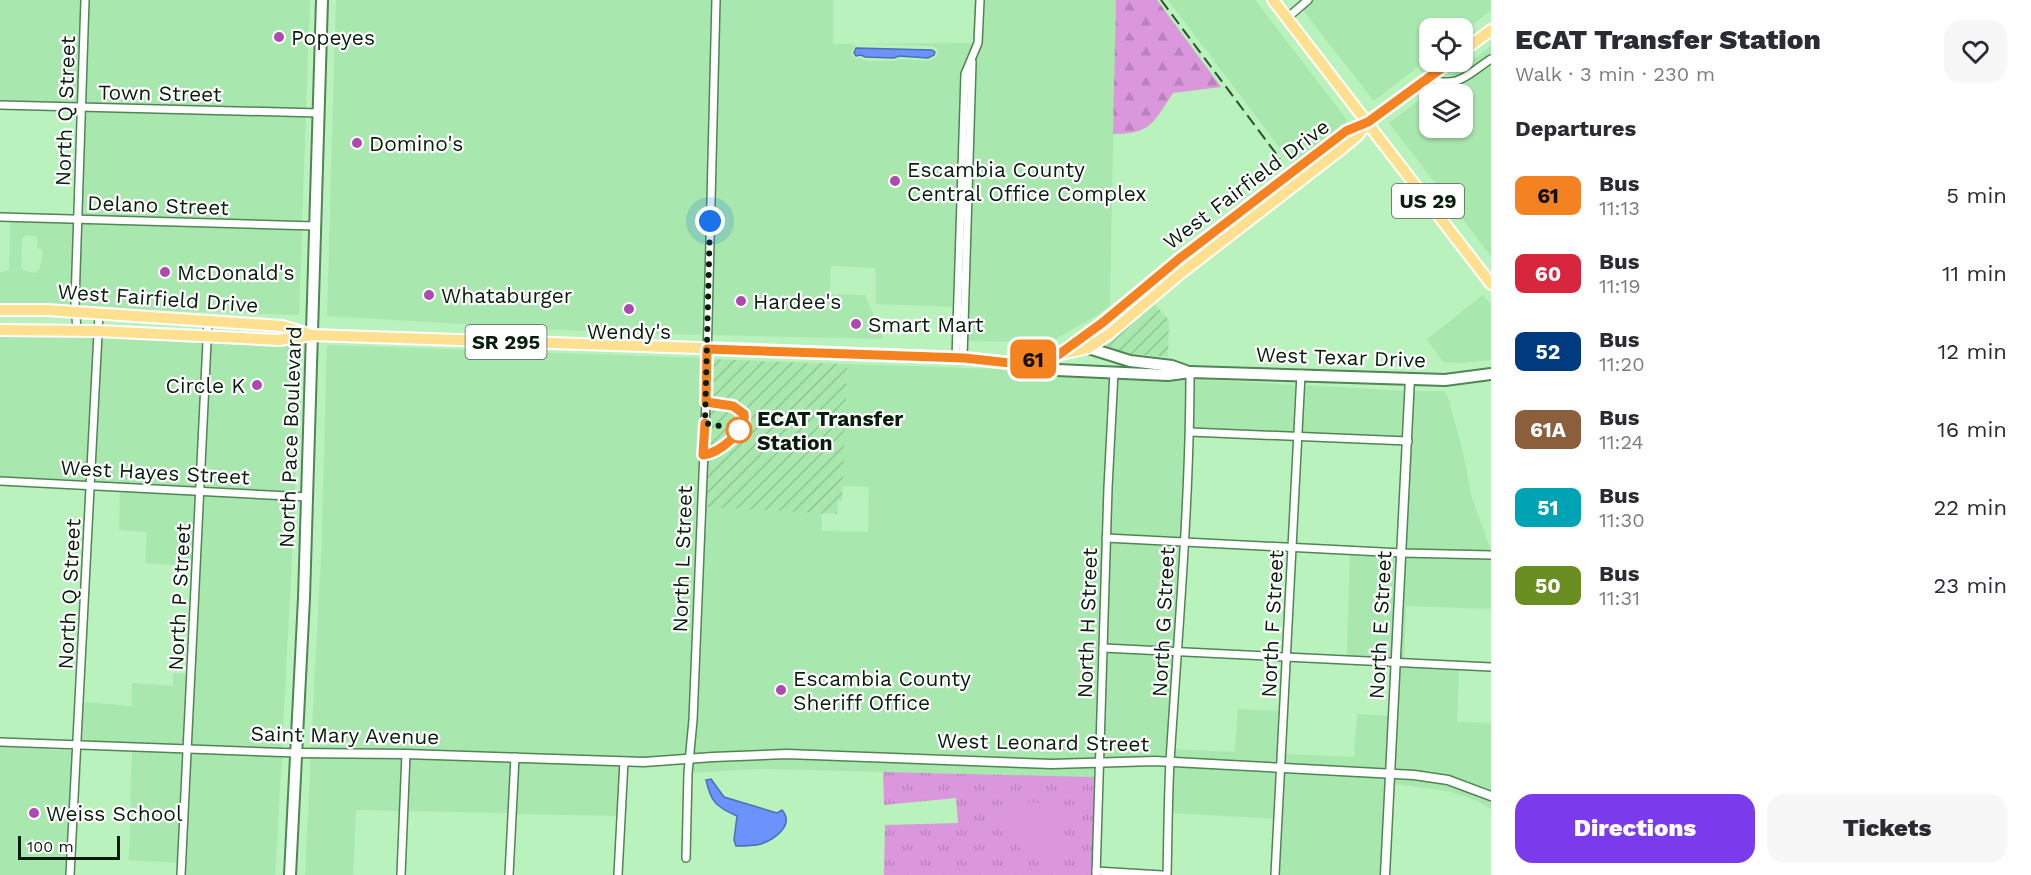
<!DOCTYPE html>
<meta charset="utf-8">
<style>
:root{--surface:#fff;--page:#f7f7f7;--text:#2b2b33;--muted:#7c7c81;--accent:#7c3aed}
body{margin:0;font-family:"Work Sans",sans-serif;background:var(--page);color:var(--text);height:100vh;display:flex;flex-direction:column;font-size:22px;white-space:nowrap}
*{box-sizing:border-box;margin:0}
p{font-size:20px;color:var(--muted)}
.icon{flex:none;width:33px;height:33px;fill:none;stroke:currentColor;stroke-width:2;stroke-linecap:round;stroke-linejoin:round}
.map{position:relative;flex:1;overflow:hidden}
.panel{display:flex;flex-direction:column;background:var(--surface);width:540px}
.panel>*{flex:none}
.badge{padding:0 12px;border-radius:9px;font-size:21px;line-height:39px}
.tools{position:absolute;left:1419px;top:18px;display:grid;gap:12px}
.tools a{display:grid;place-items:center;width:54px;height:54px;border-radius:12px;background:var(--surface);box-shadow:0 2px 4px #0004;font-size:30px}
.scale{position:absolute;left:18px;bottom:15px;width:102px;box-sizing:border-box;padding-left:6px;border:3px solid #081d0b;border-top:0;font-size:16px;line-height:21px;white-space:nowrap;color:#081d0b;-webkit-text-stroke:4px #fff;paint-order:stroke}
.you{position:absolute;width:30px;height:30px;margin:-15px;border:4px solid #fff;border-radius:50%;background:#1a73e8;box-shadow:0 0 0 9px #1a73e833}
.map>.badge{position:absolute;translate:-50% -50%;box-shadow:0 0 0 3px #fff}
h2{padding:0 24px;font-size:22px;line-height:54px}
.round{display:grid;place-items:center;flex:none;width:63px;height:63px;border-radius:18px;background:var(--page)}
.head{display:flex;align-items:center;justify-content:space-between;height:102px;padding:0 24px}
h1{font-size:28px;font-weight:800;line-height:45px}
.action{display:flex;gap:12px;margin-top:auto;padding:12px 24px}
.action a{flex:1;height:69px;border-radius:18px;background:var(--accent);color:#fff;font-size:24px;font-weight:800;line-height:69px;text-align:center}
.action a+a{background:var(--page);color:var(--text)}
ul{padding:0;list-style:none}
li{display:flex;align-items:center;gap:18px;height:78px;padding:0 24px}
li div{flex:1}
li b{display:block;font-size:22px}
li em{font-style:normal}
li .badge{min-width:66px;font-weight:700;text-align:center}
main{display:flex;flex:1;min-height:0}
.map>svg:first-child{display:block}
.built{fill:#a8e7ad;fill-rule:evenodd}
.industrial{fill:url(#industrial-furrows)}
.forest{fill:url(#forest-firs)}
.park{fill:url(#park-tufts)}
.garden{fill:#db97db}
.water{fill:#6b92fd;stroke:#4d6fb4;stroke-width:1.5}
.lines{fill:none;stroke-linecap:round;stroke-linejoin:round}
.minor-casing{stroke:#508555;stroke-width:10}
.tertiary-casing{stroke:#508555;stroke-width:11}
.secondary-casing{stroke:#508555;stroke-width:14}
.primary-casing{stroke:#fff;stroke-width:14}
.minor{stroke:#fff;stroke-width:7}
.tertiary{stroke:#fff;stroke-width:8}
.secondary{stroke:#fff;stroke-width:10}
.primary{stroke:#fee090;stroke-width:10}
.rail{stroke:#304d33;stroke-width:2;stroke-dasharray:12 6;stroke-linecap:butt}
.line-casing{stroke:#fff;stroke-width:14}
.line{stroke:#f58220;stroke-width:9}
.walk{stroke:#081d0b;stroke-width:6;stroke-dasharray:0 10.8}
.poi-dot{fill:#ad49af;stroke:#fff;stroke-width:2}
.stop-dot{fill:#fff;stroke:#f58220;stroke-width:3}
.labels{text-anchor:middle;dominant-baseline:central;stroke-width:4.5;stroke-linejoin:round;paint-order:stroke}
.shield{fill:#fff;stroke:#526154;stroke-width:1.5}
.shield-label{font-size:20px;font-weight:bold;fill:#081d0b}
.poi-label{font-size:21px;fill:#081d0b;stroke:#fff;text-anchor:start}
.street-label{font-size:21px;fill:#081d0b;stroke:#fff}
.stop-label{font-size:21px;font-weight:bold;fill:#081d0b;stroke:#fff;text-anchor:start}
</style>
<main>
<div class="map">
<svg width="1491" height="875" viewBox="0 0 1491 875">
<defs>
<pattern id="industrial-furrows" width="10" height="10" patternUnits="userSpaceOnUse" patternTransform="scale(1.5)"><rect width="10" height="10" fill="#a8e7ad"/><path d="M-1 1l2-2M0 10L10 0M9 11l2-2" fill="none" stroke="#8fc694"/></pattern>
<pattern id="forest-firs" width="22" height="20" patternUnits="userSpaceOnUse" patternTransform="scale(1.5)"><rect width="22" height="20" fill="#db97db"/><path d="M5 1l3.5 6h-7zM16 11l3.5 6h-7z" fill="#ba82bb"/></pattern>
<pattern id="park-tufts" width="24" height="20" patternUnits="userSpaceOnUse" patternTransform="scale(1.5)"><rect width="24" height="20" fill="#db97db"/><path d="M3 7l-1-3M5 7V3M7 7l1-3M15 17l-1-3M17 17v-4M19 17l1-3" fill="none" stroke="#ba82bb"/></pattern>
</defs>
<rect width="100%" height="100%" fill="#b9f2bd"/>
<!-- built -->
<g class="built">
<polygon points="0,0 82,0 79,103 0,101"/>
<polygon points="89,0 310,0 306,109 86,104"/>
<polygon points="336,0 713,0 704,335 613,333 327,316"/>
<path d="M720,0H833V44L973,43L974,0H977L974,42L962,74L955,307L876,304V272L874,268L831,266L830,294L865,295L884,339L710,335ZM856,44L932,46L937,49L938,53L935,58L928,61L899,59L894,61H865L861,58L856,59L851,54L854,46Z"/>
<polygon points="983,0 1116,0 1110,305 1096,316 1055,339 1026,342 967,341 976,60 981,43"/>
<polygon points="1168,0 1255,0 1348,121 1292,164"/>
<polygon points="1314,0 1491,0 1491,10 1463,32 1462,28 1430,28 1429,58 1374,101 1302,9"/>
<polygon points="1491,46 1491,55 1454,79 1446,80"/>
<path d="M1491,64V256L1389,123L1438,86L1444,88L1456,87ZM1430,94H1462V128H1430Z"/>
<polygon points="85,112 306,117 302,222 82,215"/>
<path d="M10,221L75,223L72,308L0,306V272L9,271ZM26,235L36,237L38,241L37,248L41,249L43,253L39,270L36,273L24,271L21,267L22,238Z"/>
<polygon points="82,223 302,230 299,315 79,308"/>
<polygon points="1483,295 1491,305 1491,360 1461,363 1443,362 1427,339"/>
<polygon points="0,335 94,338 87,481 0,477"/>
<polygon points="101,338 205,341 197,487 94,482"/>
<polygon points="211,341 298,344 295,493 204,487"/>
<polygon points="327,345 703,358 687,755 646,758 402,750 311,749 322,537"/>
<polygon points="847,364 1022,370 1110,376 1105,466 1096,760 1053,760 787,750 694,754 704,507 822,513 822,531 868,532 869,487 842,486"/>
<polygon points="1117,377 1186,379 1186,432 1181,537 1110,534"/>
<polygon points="1193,379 1297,385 1295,433 1193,428"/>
<polygon points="1304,385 1406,391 1405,437 1302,434"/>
<polygon points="1413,391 1445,391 1448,398 1463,452 1471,495 1491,551 1406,549"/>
<polygon points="120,491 197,495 193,566 145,563 147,532 119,530"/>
<polygon points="204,495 295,501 282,748 192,745"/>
<polygon points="1110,542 1181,545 1176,647 1107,644"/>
<polygon points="1350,554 1398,557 1393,659 1347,656"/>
<polygon points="1405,557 1491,559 1491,609 1406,606 1404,659 1400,659"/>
<polygon points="1106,652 1175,655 1167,758 1103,760"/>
<polygon points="1400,667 1459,669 1457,722 1491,723 1491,792 1448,777 1394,769"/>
<polygon points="173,673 188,674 185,745 81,741 83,702 132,706 132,683 173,686"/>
<polygon points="1238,709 1280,711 1277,763 1174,758 1175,749 1235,752"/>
<polygon points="1357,714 1390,716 1387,769 1284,763 1285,754 1354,757"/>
<polygon points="0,747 73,751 65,875 0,875"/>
<polygon points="132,751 184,753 179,863 129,860"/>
<polygon points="191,753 282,756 275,875 185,875"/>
<polygon points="311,757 402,758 400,811 356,810 353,875 305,875"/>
<polygon points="409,758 511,761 508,813 407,811"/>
<polygon points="787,758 1052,768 1096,768 1096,777 759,769 691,773 693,762"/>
<polygon points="518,761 620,765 617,816 515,814"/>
<polygon points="1174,766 1277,771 1275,819 1172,813"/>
<polygon points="1284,771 1387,777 1382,875 1279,875"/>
<polygon points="1394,777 1429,781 1464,789 1491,801 1491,809 1475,800 1448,791 1394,784"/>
</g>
<!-- industrial -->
<g class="industrial">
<polygon points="1154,304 1169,320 1168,357 1123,353 1101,346"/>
<polygon points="710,359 847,364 842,501 838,501 837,514 704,507"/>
</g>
<!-- forest -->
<path class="forest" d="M1116,0H1157L1221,87L1173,93C1153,123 1151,134 1113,134Z"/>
<!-- park -->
<polygon class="park" points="883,772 1096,777 1093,875 884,875 885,825 958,823 956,798 884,805"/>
<!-- garden -->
<path class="garden" d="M1003,801L1060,804L1063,807L1060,862C1023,861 1001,839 1003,801Z"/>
<!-- water -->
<g class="water">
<polygon points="856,48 932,50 935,52 934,55 928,58 899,56 894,58 865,57 861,55 856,56 854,53"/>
<path d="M711,779L724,797L777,813L782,810C795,825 775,839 761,844C753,846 745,846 736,846L734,840L737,816C716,807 711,802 706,780Z"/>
</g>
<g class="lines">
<defs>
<g id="minor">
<polyline points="1287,18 1308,0"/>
<path d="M1428,79C1460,88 1465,76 1491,59"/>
<polyline points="0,105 319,113"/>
<polyline points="0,217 315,226"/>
<polyline points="77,331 75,302 85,0"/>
<polyline points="963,358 972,62"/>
<polyline points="956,359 965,74 978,43 980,0"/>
<polyline points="1190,432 1408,441"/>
<polyline points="0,481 307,497"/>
<polyline points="1106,538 1402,553 1491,555"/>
<polyline points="1103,648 1491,667"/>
<polyline points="0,742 296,753"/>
<polyline points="686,858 688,773 693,720 706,402 716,0"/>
<polyline points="1096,871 1162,875"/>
<polyline points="70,875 99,314"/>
<polyline points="181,875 208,321"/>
<polyline points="401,875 406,754"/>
<polyline points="509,875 515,757"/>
<polyline points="618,875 624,761"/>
<polyline points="1096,875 1108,488 1114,372"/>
<path d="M1167,875C1168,837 1168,799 1170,762C1178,632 1190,502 1190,372"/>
<polyline points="1275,875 1301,374"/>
</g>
<g id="tertiary">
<polyline points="296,753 406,754 644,762 713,757 787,754 1052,764 1155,761 1414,775 1448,780 1491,796"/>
<polyline points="1385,875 1410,378"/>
</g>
<g id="secondary">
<polyline points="1082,346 1130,361 1172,366 1186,371"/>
<polyline points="1010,363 1035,369 1168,375 1190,372 1445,380 1491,374"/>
<polyline points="290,875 304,598 322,0"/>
</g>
<g id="primary">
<polyline points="1273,0 1491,284"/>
<polyline points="1462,52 1491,30"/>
<polyline points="0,310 47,310 282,326 309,334"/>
<polyline points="0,330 98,331 279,340 312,335 729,349 963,358 1010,363 1044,358 1088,348 1109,334 1181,273 1340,150 1358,135 1368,122"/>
<polyline points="1063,352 1102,323 1180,258 1346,131 1368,122 1450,62"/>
</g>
</defs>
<!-- minor casing -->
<use href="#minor" class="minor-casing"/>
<!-- tertiary casing -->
<use href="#tertiary" class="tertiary-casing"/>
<!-- secondary casing -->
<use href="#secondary" class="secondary-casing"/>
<!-- primary casing -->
<use href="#primary" class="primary-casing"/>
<!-- minor -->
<use href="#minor" class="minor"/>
<!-- tertiary -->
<use href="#tertiary" class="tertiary"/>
<!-- secondary -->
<use href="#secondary" class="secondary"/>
<!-- primary -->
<use href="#primary" class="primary"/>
<!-- rail -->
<polyline class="rail" points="1161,0 1280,159"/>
</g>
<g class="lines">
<defs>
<path id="line" d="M705,423L703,455C719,453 747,431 744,414L733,406L706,402L707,349L964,358L1010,363L1058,355L1102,323L1180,258L1346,131L1368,122L1450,62"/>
</defs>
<!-- line casing -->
<use href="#line" class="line-casing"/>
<!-- line -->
<use href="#line" class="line"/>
<!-- walk -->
<polyline class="walk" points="710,221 705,423 739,430"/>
</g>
<!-- markers -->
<g class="poi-dot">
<circle cx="279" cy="37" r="6"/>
<circle cx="357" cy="143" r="6"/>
<circle cx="895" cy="181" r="6"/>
<circle cx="165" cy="272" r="6"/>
<circle cx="429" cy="295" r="6"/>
<circle cx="741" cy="301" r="6"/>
<circle cx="629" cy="309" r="6"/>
<circle cx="856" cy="324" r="6"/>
<circle cx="257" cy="385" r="6"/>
<circle cx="781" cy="690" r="6"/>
<circle cx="34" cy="813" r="6"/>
</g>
<circle class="stop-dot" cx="739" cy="430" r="12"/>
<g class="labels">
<!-- shield labels -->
<g class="shield">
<rect x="1392" y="184" width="72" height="34" rx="4.5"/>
<rect x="465.5" y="325" width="81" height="34" rx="4.5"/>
</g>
<g class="shield-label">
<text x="1428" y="201">US 29</text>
<text x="506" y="342">SR 295</text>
</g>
<!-- poi labels -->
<g class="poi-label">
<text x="291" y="37">Popeyes</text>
<text x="369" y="143">Domino's</text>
<text x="907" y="169">Escambia County<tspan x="907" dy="24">Central Office Complex</tspan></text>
<text x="177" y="272">McDonald's</text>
<text x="441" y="295">Whataburger</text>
<text x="753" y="301">Hardee's</text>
<text x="868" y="324">Smart Mart</text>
<text x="629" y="331" text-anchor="middle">Wendy's</text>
<text x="245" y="385" text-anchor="end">Circle K</text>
<text x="793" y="678">Escambia County<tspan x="793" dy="24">Sheriff Office</tspan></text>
<text x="46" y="813">Weiss School</text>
</g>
<!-- street labels -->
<g class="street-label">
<text transform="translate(160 93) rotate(1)">Town Street</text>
<text transform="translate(65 111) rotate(-88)">North Q Street</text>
<text transform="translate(1246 184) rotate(-37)">West Fairfield Drive</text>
<text transform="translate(158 205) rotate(2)">Delano Street</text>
<text transform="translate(158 298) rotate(4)">West Fairfield Drive</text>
<text transform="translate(1341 357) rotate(2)">West Texar Drive</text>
<text transform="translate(290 437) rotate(-88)">North Pace Boulevard</text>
<text transform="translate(155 472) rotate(3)">West Hayes Street</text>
<text transform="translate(682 559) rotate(-88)">North L Street</text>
<text transform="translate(69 594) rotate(-87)">North Q Street</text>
<text transform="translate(179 597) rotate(-87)">North P Street</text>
<text transform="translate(1163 622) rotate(-87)">North G Street</text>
<text transform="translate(1087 623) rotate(-88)">North H Street</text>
<text transform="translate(1272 624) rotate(-87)">North F Street</text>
<text transform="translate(1380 625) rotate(-87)">North E Street</text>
<text transform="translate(345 735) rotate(1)">Saint Mary Avenue</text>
<text transform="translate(1043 742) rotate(1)">West Leonard Street</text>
</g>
<!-- stop labels -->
<g class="stop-label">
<text x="757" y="418">ECAT Transfer<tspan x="757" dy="24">Station</tspan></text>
</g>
</g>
</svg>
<div class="tools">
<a><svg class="icon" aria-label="locate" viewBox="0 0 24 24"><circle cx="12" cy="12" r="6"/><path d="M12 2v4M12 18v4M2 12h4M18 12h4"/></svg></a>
<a><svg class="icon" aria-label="layers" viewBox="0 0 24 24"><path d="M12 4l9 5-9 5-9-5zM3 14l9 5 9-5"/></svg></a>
</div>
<div class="scale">100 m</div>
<div class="you" style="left:710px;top:221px"></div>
<b class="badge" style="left:1033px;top:359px;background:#f58220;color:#111">61</b>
</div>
<section class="panel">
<div class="head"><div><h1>ECAT Transfer Station</h1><p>Walk · 3 min · 230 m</p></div><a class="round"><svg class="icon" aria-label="heart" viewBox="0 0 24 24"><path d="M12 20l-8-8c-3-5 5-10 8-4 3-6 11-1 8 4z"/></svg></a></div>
<h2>Departures</h2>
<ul>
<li><span class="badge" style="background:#f58220;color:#111">61</span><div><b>Bus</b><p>11:13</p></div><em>5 min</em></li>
<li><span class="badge" style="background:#d7263d;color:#fff">60</span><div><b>Bus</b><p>11:19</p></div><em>11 min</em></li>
<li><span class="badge" style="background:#003b80;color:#fff">52</span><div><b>Bus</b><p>11:20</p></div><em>12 min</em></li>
<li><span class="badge" style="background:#8b5e3c;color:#fff">61A</span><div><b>Bus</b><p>11:24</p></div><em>16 min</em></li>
<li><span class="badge" style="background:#00a3b4;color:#fff">51</span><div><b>Bus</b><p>11:30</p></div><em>22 min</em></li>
<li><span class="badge" style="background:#6b8e23;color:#fff">50</span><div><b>Bus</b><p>11:31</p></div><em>23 min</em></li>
</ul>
<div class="action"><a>Directions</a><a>Tickets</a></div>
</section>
</main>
